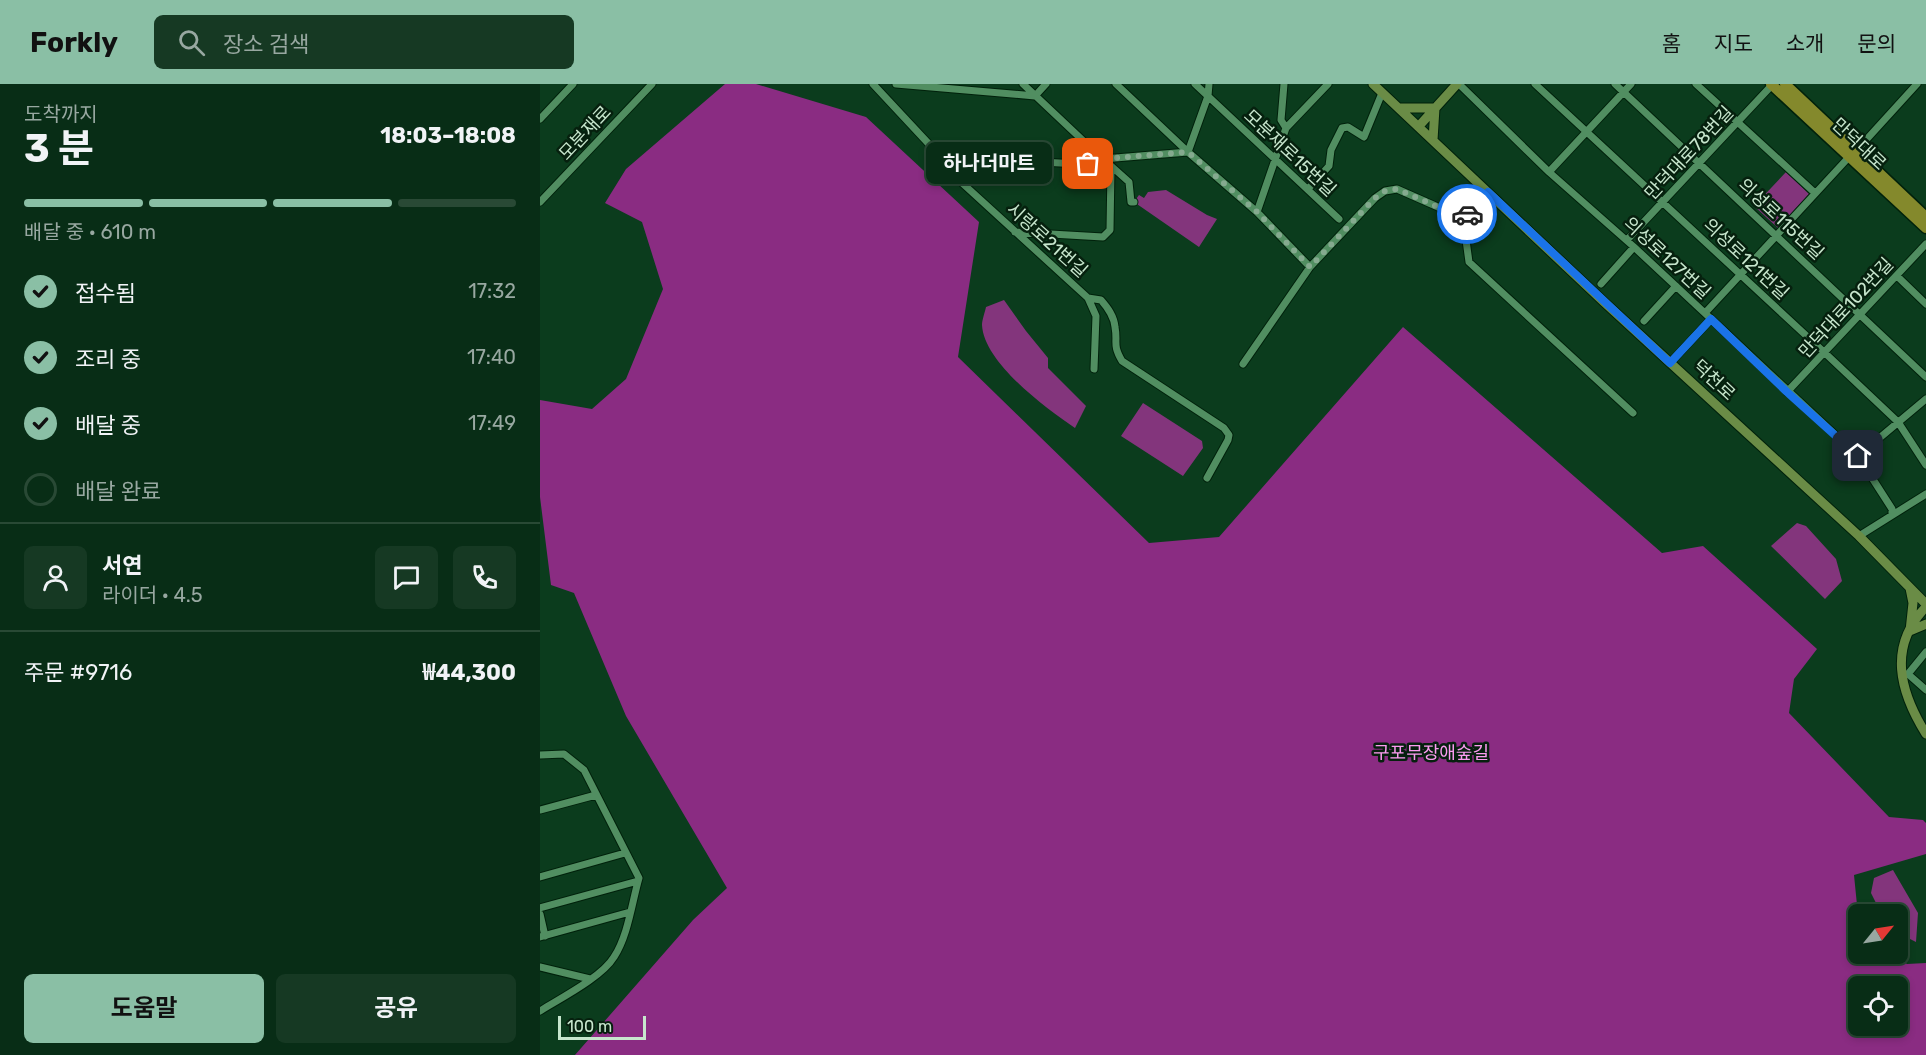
<!DOCTYPE html>
<html lang="ko">
<meta charset="utf-8">
<style>
body{margin:0;font-family:Rubik,"Noto Sans KR",sans-serif;background:#163923;color:#f1f3f6;height:100vh;display:flex;flex-direction:column;font-size:22px;white-space:nowrap}
*{box-sizing:border-box;margin:0}
p{font-size:20px;color:#98a8a1}
.icon{flex:none;width:33px;height:33px;fill:none;stroke:currentColor;stroke-width:2;stroke-linecap:round;stroke-linejoin:round}
.map{position:relative;flex:1;overflow:hidden}
.side{display:flex;flex-direction:column;background:#082d16;width:540px}
.side>*{flex:none}
.needle{width:39px;rotate:60deg}
.controls{position:absolute;left:1308px;top:820px;display:grid;gap:12px}
.controls a{display:grid;place-items:center;width:60px;height:60px;border-radius:9px;background:#082d16;box-shadow:0 3px 9px #0003,0 0 0 2px #294935;font-size:30px}
.scale{position:absolute;left:18px;bottom:15px;width:88px;box-sizing:border-box;padding-left:6px;border:3px solid #c7e6cd;border-top:0;font-size:16px;line-height:21px;white-space:nowrap;color:#c7e6cd;-webkit-text-stroke:4px #06200e;paint-order:stroke}
.pin{position:absolute;display:grid;place-items:center;width:51px;height:51px;color:#fff;margin:-26px;border-radius:12px;box-shadow:0 3px 9px #0006}
.courier{position:absolute;display:grid;place-items:center;width:60px;height:60px;margin:-30px;border:4px solid #1a73e8;border-radius:50%;background:#fff;color:#222;box-shadow:0 2px 8px #0007}
.bubble{position:absolute;height:42px;border-radius:9px;background:#082d16;box-shadow:0 3px 9px #0003,0 0 0 2px #294935;font-size:20px;font-weight:700;line-height:42px;text-align:center}
.overview em{font-style:normal;font-weight:700}
.overview div{display:flex;flex-direction:column-reverse}
.overview{display:flex;align-items:center;justify-content:space-between;height:102px;padding:0 24px}
h1{font-size:39px;font-weight:700;line-height:45px}
.bar{display:grid;grid-template-columns:repeat(4,1fr);gap:9px 6px;align-content:center;height:72px;padding:0 24px}
.bar i{height:8px;border-radius:4px;background:#294935}
.bar .current{background:#8abfa5}
.bar p{grid-column:span 4}
.line{display:flex;align-items:center;gap:15px;padding:0 24px;border-top:2px solid #294935}
.line div{flex:1}
.round{display:grid;place-items:center;flex:none;width:63px;height:63px;border-radius:9px;background:#163923}
ol{padding:0 24px;list-style:none}
li{display:flex;align-items:center;gap:18px;height:66px}
li p{margin-inline-start:auto}
li .icon{padding:6px;border-radius:50%;background:#8abfa5;color:#111;stroke-width:4}
li:last-child{color:#98a8a1}
li i{width:33px;height:33px;border:3px solid #294935;border-radius:50%}
.primary-button{display:flex;gap:12px;margin-top:auto;padding:12px 24px}
.primary-button a{flex:1;height:69px;border-radius:9px;background:#8abfa5;color:#111;font-size:24px;font-weight:700;line-height:69px;text-align:center}
.primary-button a+a{background:#163923;color:#f1f3f6}
header{display:flex;align-items:center;gap:36px;box-sizing:border-box;height:84px;padding:0 30px;background:#8abfa5;color:#111}
header strong{font-size:28px}
nav{display:flex;gap:33px;margin-inline-start:auto;font-size:21px}
.search{width:420px;height:54px;background:#163923;display:flex;align-items:center;gap:15px;box-sizing:border-box;padding:0 21px;border-radius:9px;color:#98a8a1;font-size:22px}
main{display:flex;flex:1;min-height:0}
.map>svg:first-child{display:block}
.green{fill:#83357c}
.forest{fill:#8a2c82;fill-rule:evenodd}
.lines{fill:none;stroke-linecap:round;stroke-linejoin:round}
.street-casing{stroke:#01210b;stroke-width:9}
.secondary-casing{stroke:#01210b;stroke-width:11}
.primary-casing{stroke:#01210b;stroke-width:13}
.street{stroke:#518e61;stroke-width:7}
.secondary{stroke:#6a8c46;stroke-width:9}
.primary{stroke:#84892c;stroke-width:10}
.done{stroke:#85aa8f;stroke-width:6;stroke-dasharray:0 10.8}
.route{stroke:#1a73e8;stroke-width:8}
.labels{text-anchor:middle;stroke-width:5;stroke-linejoin:round;paint-order:stroke}
.street-label{font-size:18px;fill:#c7e6cd;stroke:#06200e}
.park-label{font-size:18px;fill:#fb9cf0;stroke:#06200e}
</style>
<header>
<strong>Forkly</strong>
<div class="search"><svg class="icon" aria-label="search" viewBox="0 0 24 24"><circle cx="10" cy="10" r="6"/><path d="M15 15l6 6"/></svg>장소 검색</div>
<nav><a>홈</a><a>지도</a><a>소개</a><a>문의</a></nav>
</header>
<main>
<section class="side">
<div class="overview"><div><h1>3 분</h1><p>도착까지</p></div><em>18:03–18:08</em></div>
<div class="bar"><i class="current"></i><i class="current"></i><i class="current"></i><i></i><p>배달 중 · 610 m</p></div>
<ol>
<li><svg class="icon" aria-label="check" viewBox="0 0 24 24"><path d="M5 12l5 5 9-10"/></svg>접수됨<p>17:32</p></li>
<li><svg class="icon" aria-label="check" viewBox="0 0 24 24"><path d="M5 12l5 5 9-10"/></svg>조리 중<p>17:40</p></li>
<li><svg class="icon" aria-label="check" viewBox="0 0 24 24"><path d="M5 12l5 5 9-10"/></svg>배달 중<p>17:49</p></li>
<li><i></i>배달 완료</li>
</ol>
<div class="line" style="height:108px"><a class="round"><svg class="icon" aria-label="person" viewBox="0 0 24 24"><circle cx="12" cy="8" r="4"/><path d="M4 21q1-7 8-7t8 7"/></svg></a><div><b>서연</b><p>라이더 · 4.5</p></div><a class="round"><svg class="icon" aria-label="chat" viewBox="0 0 24 24"><path d="M4 5h16v11H9l-5 4z"/></svg></a><a class="round"><svg class="icon" aria-label="phone" viewBox="0 0 24 24"><path d="M5 4h4l2 5-3 2q2 4 5 5l2-3 5 2v4C11 20 4 13 5 4z"/></svg></a></div>
<div class="line" style="height:78px"><div>주문 #9716</div><b>₩44,300</b></div>
<div class="primary-button"><a>도움말</a><a>공유</a></div>
</section>
<div class="map">
<svg width="1386" height="971" viewBox="0 0 1386 971">
<rect width="100%" height="100%" fill="#0b3c1d"/>
<path class="green" d="M1246,88L1269,110L1238,144L1214,122Z
M626,106L667,131L677,135L659,163L594,118L599,111L604,114L608,108Z
M464,216L486,247L508,274V284L546,322L535,344C506,324 444,279 442,241C442,236 445,228 446,223Z
M603,319L662,357L663,364L643,392L581,352Z
M1257,439L1266,442L1296,475L1302,497L1285,515L1231,462Z
M1353,786L1378,829L1376,858L1358,849V831H1342L1331,809L1334,794Z"/>
<path class="forest" d="M185,0H216L326,33L439,138L418,273L609,459L679,453L863,243L1122,469L1163,462L1277,565L1254,595L1249,629L1349,733L1383,736L1386,739V770L1314,791L1317,821L1321,831H1318V870H1351L1367,880L1386,879V971H35L153,836L187,804L86,632L34,509L11,501L0,413V316L52,325L86,295L123,205L102,138L65,119L86,85ZM1318,903H1358V942H1318Z"/>
<g class="lines">
<g class="street-casing">
<path id="street" d="M333,0L401,73L409,87L548,214L561,216C568,224 574,232 575,243C578,259 572,260 582,277L684,344L689,351L688,356L667,394
M356,0L495,12L506,0
M576,0L648,68L717,128L770,183
M655,0L799,135
M744,0L741,36L746,44
M919,0L1009,88L1094,163L1318,372L1352,425V430
M995,0L1285,269L1358,338L1386,381
M1075,0L1386,293
M1156,0L1275,109
M0,35L33,0
M1316,67L1377,0
M401,73L559,81L563,75
M563,75L648,68L668,12L669,0
M570,81L589,98L591,118H594
M1009,88L1091,0
M768,105L789,82L791,66L802,44L808,43L824,53L842,9
M0,118L112,0
M717,128L746,44L788,0
M923,134L929,178L1093,329
M475,148L563,153L570,146L571,83L483,0
M1087,156L1232,1
M1357,192L1386,220
M1061,200L1094,163
M548,214L556,232L554,285
M1165,229L1309,73
M1104,237L1136,202
M1130,279L1171,235
M703,280L770,183L835,114L845,107L857,105L923,134L948,108
M1247,308L1386,160
M1318,372L1386,315
M1319,452L1386,410
M1368,590L1386,606
M1362,592L1368,590L1386,568
M0,671L24,670L44,686L99,794C92,818 88,852 74,873C62,893 21,914 0,927
M0,726L56,711
M0,793L85,769
M0,824L98,797
M0,830L5,852
M0,853L90,828
M0,883L50,895"/>
</g>
<g class="secondary-casing">
<path id="secondary" d="M833,0L1064,218L1319,452L1386,520
M859,24H895L893,56
M879,42L917,0
M1370,504L1373,519L1370,547L1386,540
M1386,523C1347,563 1360,608 1386,650"/>
</g>
<g class="primary-casing">
<path id="primary" d="M1231,0L1386,144
M1245,0L1386,133"/>
</g>
<use href="#street" class="street"/>
<use href="#secondary" class="secondary"/>
<use href="#primary" class="primary"/>
</g>
<g class="lines">
<path class="done" d="M548,80L559,81L563,75L648,68L717,128L770,183L835,114L845,107L857,105L923,134L927,130"/>
<path class="route" d="M927,130L948,108L1130,279L1171,235L1247,308L1318,372"/>
</g>
<g class="labels">
<g class="street-label">
<text transform="translate(45 49) rotate(-47)" y="6">모분재로</text>
<text transform="translate(1319 60) rotate(43)" y="6">만덕대로</text>
<text transform="translate(750 69) rotate(43)" y="6">모분재로15번길</text>
<text transform="translate(1149 69) rotate(-47)" y="6">만덕대로78번길</text>
<text transform="translate(1241 135) rotate(43)" y="6">의성로115번길</text>
<text transform="translate(507 156) rotate(42)" y="6">시랑로21번길</text>
<text transform="translate(1127 174) rotate(43)" y="6">의성로127번길</text>
<text transform="translate(1206 175) rotate(43)" y="6">의성로121번길</text>
<text transform="translate(1306 224) rotate(-47)" y="6">만덕대로102번길</text>
<text transform="translate(1174 296) rotate(43)" y="6">덕천로</text>
</g>
<g class="park-label">
<text x="891" y="675">구포무장애숲길</text>
</g>
</g>
</svg>
<div class="controls">
<a><svg class="needle" viewBox="-14 -14 28 28"><path d="M0-13l5 13h-10z" fill="#e53935"/><path d="M0 13l5-13h-10z" fill="#98a8a1"/></svg></a>
<a><svg class="icon" aria-label="locate" viewBox="0 0 24 24"><circle cx="12" cy="12" r="6"/><path d="M12 2v4M12 18v4M2 12h4M18 12h4"/></svg></a>
</div>
<div class="scale">100 m</div>
<div class="pin" style="left:548px;top:80px;background:#ea580c"><svg class="icon" aria-label="bag" viewBox="0 0 24 24"><path d="M5 8h14l-1 12H6zM9 8a3 3 0 0 1 6 0"/></svg></div>
<div class="pin" style="left:1318px;top:372px;background:#1f2937"><svg class="icon" aria-label="home" viewBox="0 0 24 24"><path d="M3 11l9-7 9 7M6 9v11h12V9"/></svg></div>
<div class="courier" style="left:927px;top:130px"><svg class="icon" aria-label="car" viewBox="0 0 24 24"><path d="M5 17H2v-5l4-1 3-4h7l3 4 3 1v5h-3M9 17h6M6 11h13"/><circle cx="7" cy="17" r="2"/><circle cx="17" cy="17" r="2"/></svg></div>
<div class="bubble" style="left:386px;top:58px;width:126px">하나더마트</div>
</div>
</main>
